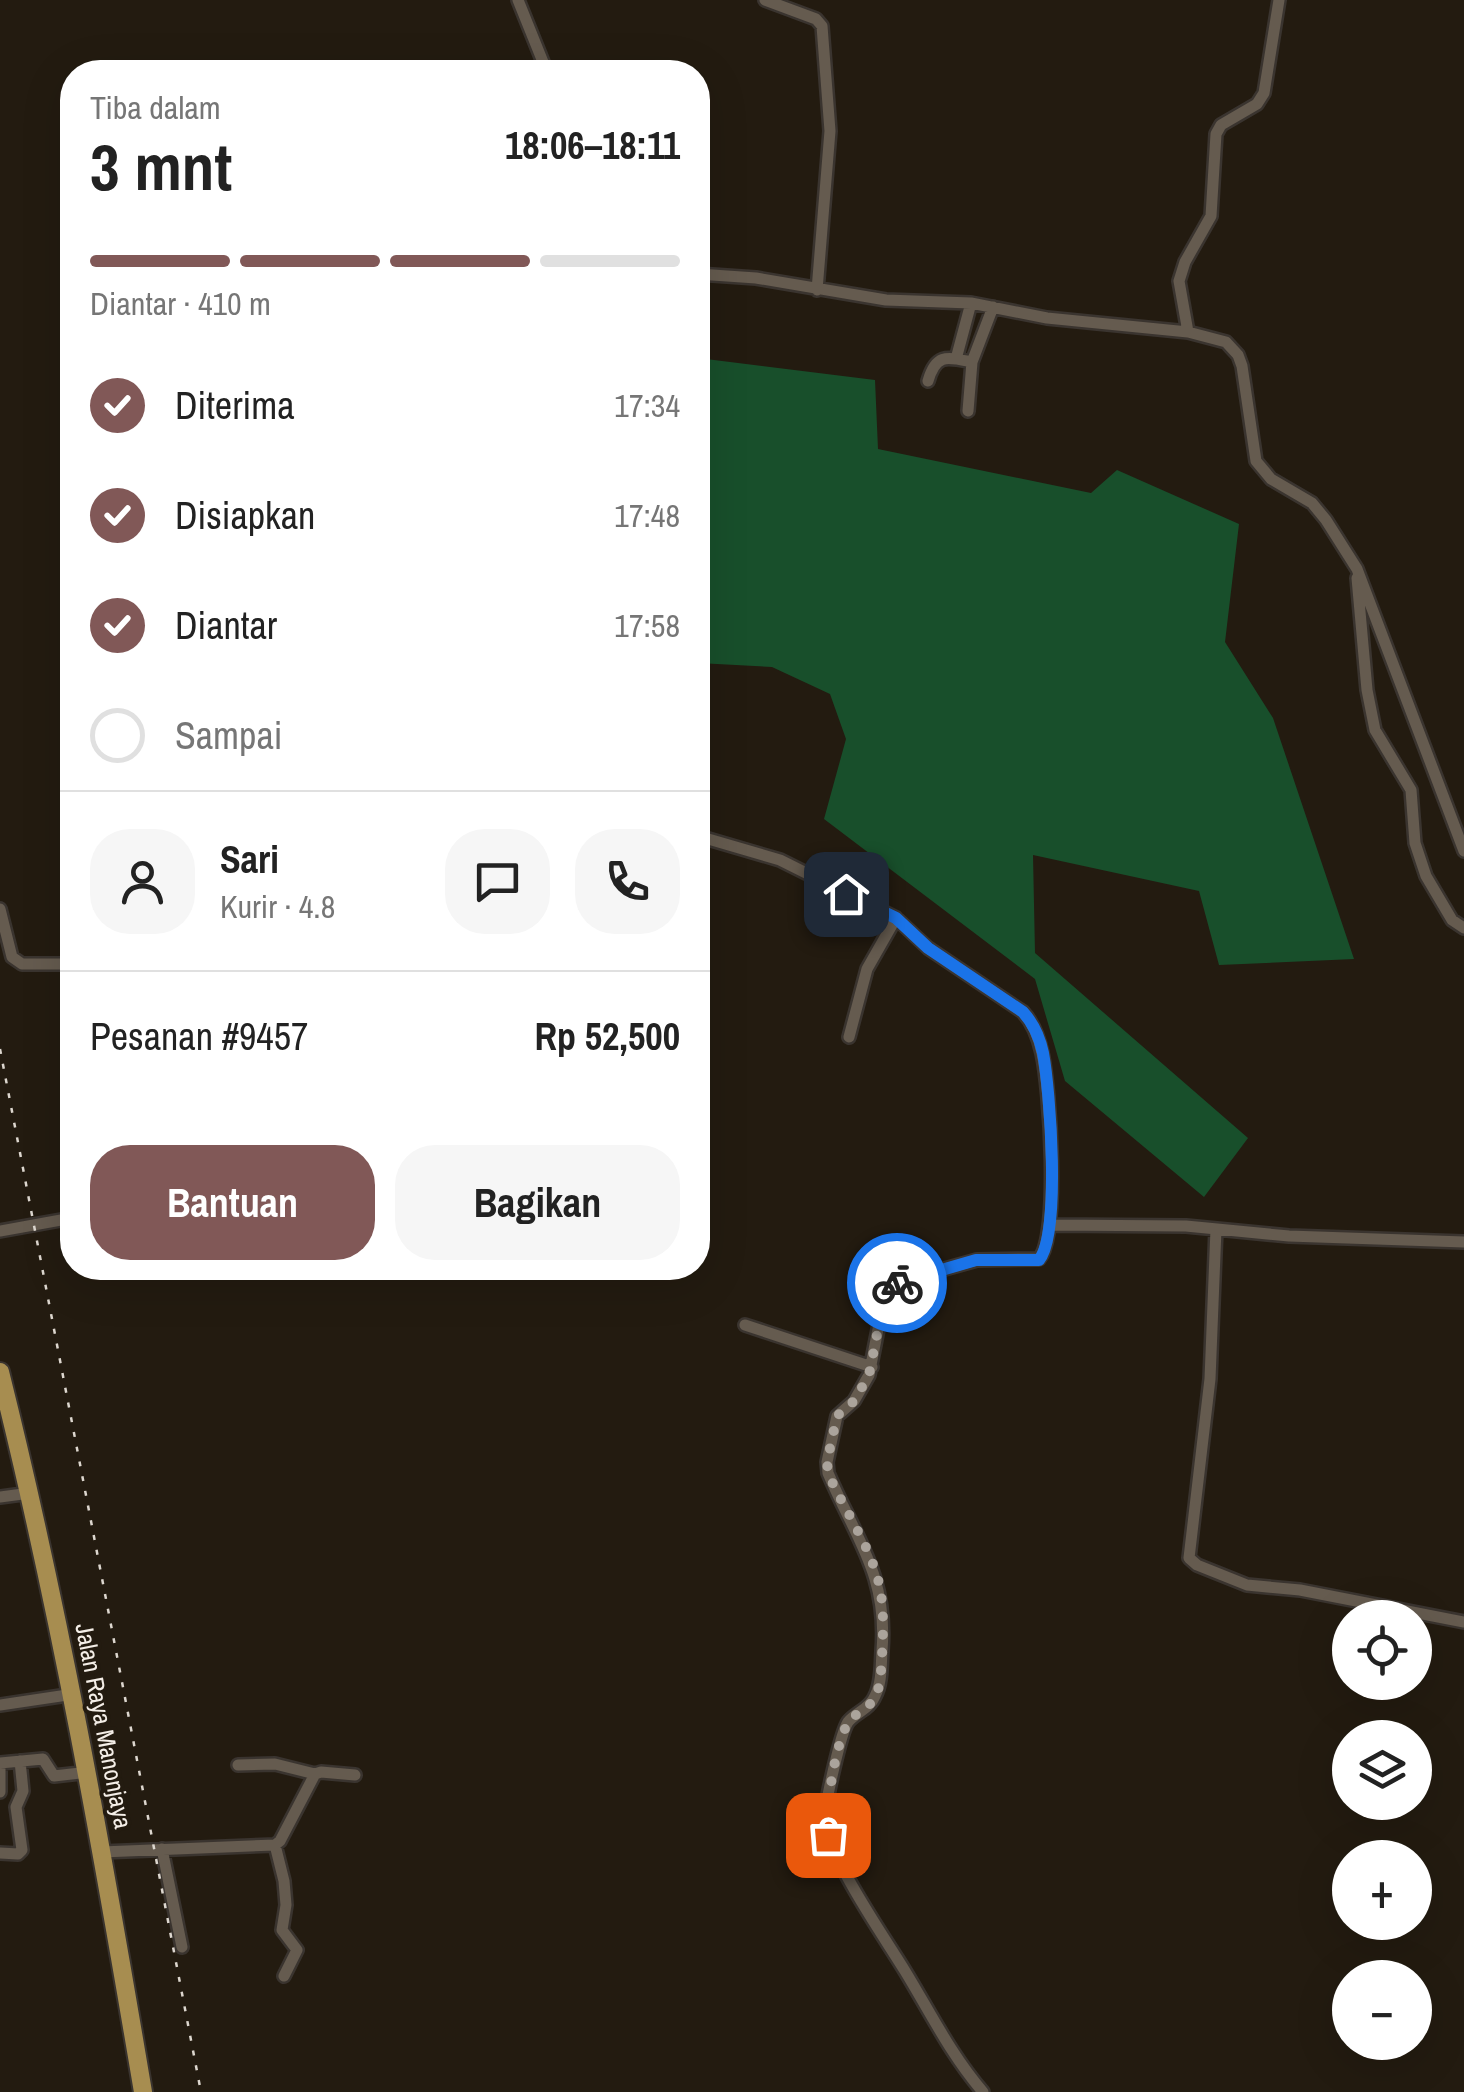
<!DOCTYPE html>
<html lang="id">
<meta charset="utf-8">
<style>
body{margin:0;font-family:"Archivo Narrow",sans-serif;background:#f6f6f6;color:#222;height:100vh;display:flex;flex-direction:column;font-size:38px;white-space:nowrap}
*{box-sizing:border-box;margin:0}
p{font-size:32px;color:#767676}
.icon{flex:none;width:55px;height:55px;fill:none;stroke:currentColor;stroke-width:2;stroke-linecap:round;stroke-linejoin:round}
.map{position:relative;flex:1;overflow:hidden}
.panel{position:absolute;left:60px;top:60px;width:650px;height:1220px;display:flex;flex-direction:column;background:#fff;border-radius:40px;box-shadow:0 10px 40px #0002}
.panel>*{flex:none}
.fabs{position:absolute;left:1332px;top:1600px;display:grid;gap:20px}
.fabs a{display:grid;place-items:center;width:100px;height:100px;border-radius:50%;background:#fff;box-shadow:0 10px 40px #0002;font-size:50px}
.pin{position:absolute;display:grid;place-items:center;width:85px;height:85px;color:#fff;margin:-42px;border-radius:20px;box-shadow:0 5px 15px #0006}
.courier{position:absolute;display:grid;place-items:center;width:100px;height:100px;margin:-50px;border:8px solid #1a73e8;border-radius:50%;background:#fff;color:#222;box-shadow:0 2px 12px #0007}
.headline em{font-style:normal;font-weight:800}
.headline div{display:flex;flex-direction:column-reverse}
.headline{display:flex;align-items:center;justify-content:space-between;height:170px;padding:0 30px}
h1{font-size:65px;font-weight:800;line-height:75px}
.bar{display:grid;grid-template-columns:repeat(4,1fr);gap:15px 10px;align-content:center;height:120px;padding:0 30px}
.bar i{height:12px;border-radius:8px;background:#e0e0e0}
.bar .active{background:#815857}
.bar p{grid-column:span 4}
.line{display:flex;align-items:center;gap:25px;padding:0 30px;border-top:2px solid #e0e0e0}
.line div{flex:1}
.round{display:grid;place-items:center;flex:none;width:105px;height:105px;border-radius:40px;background:#f6f6f6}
ol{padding:0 30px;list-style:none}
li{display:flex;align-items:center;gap:30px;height:110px}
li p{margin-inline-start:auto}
li .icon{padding:10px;border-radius:50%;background:#815857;color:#fff;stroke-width:4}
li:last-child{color:#767676}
li i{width:55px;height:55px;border:5px solid #e0e0e0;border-radius:50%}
.primary-button{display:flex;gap:20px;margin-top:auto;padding:20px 30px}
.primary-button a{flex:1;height:115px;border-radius:40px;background:#815857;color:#fff;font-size:40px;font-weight:800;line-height:115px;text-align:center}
.primary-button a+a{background:#f6f6f6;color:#222}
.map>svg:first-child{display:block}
.forest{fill:#184f2b}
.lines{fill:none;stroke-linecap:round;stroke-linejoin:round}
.minor-casing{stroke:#3a342f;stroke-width:16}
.primary-casing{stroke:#3a342f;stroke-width:22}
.minor{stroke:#655b4f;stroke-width:11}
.primary{stroke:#a78d50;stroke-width:18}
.rail{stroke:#ddd7cf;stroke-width:2.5;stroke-dasharray:5 10;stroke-linecap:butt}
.done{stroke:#aba49c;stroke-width:10;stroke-dasharray:0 18}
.route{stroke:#1a73e8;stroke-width:12}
.labels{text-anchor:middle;stroke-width:8;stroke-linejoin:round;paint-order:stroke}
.street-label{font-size:25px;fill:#f4eee7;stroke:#231b10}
</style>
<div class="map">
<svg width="1464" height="2092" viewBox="0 0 1464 2092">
<rect width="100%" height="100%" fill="#231b10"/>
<path class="forest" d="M698,358L875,380L878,449L1091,493L1117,470L1239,524L1225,642L1273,718L1354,959L1219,965L1199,891L1033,855L1035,953L1248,1138L1204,1197L1065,1081L1035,979L824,819L846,739L830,694L772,667L698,663Z"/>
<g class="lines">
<g class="minor-casing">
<path id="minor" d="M518,0L547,72
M765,0L816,19L822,26L830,131L817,290
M698,274L756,278L886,300L971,303L1047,318L1188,332L1226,342L1238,355L1242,366L1256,461L1271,479L1312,503L1326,520L1357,569L1464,851
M1188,332L1179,281L1185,262L1211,216L1216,134L1221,125L1257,104L1264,93L1279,0
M956,359L971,303
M928,381C936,353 947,357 972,362
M968,411L972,362L993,307
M1357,578L1367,690L1375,730L1411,790L1415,843L1426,876L1452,920L1464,928
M698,836L780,860L896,918L928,948L1023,1012C1033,1023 1039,1039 1042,1053C1050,1089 1060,1235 1039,1259L977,1260L898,1282L883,1304L869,1375L854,1401L837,1416L827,1462L828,1473C856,1539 888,1575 882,1651C881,1665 882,1683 875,1696C870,1709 856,1712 848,1722C841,1732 825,1803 825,1817C825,1853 885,1938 905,1971C930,2012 951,2055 983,2092
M0,909L12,957L22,964H72
M849,1037L867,969L896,918
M1051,1225L1186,1226L1289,1236L1464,1242
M1216,1229L1210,1379L1189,1558L1197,1565L1247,1585L1300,1590L1464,1622
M0,1231L72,1218
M745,1325L872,1367
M0,1497L30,1493
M0,1705L74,1694
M0,1763L43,1759L54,1776L89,1772
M238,1765L275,1764L315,1774
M0,1769V1792
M275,1845L284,1881L286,1905L282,1930L297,1950L284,1976
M162,1849L182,1947
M102,1852L275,1845L280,1841L315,1774L321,1772L355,1775
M0,1853L18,1854L22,1850L16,1807L23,1791L20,1761"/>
</g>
<g class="primary-casing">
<path id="primary" d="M0,1372C60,1612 102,1849 143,2092"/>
</g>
<use href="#minor" class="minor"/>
<use href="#primary" class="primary"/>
<path class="rail" d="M0,1049L201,2092"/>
</g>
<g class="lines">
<path class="done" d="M828,1835C824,1815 836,1738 849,1722C857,1711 871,1708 876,1695C881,1684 881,1669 882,1656C883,1636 884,1614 881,1594C875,1552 845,1512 828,1473L827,1462L837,1416L854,1401L869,1375L883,1304L897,1283"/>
<path class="route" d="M846,894L896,918L928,948L1023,1012C1033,1023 1040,1039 1043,1053C1050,1090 1061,1234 1039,1260H976L897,1283"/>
</g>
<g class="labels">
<g class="street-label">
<text transform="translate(104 1726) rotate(79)" y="9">Jalan Raya Manonjaya</text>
</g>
</g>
</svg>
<div class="fabs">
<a><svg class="icon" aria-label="locate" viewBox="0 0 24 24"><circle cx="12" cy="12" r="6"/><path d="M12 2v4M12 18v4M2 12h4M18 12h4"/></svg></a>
<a><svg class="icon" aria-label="layers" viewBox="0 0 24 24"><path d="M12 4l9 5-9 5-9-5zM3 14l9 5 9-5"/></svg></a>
<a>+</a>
<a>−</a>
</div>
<div class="pin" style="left:828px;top:1835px;background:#ea580c"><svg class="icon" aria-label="bag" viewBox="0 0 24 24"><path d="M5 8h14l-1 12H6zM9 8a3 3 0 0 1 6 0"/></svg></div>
<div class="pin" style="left:846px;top:894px;background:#1f2937"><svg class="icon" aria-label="home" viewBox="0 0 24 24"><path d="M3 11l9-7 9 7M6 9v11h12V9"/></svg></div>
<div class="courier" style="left:897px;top:1283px"><svg class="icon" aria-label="bike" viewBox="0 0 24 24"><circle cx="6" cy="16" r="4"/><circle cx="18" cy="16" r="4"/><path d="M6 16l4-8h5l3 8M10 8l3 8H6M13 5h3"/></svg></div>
<section class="panel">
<div class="headline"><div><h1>3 mnt</h1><p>Tiba dalam</p></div><em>18:06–18:11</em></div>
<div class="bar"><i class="active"></i><i class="active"></i><i class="active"></i><i></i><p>Diantar · 410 m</p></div>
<ol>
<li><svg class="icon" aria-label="check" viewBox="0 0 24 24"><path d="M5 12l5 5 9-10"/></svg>Diterima<p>17:34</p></li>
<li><svg class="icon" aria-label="check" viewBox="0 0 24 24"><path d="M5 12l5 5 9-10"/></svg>Disiapkan<p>17:48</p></li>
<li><svg class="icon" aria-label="check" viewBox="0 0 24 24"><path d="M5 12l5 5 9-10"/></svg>Diantar<p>17:58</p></li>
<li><i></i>Sampai</li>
</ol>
<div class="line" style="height:180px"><a class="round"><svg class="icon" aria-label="person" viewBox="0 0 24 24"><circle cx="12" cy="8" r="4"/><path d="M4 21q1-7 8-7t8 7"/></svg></a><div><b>Sari</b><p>Kurir · 4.8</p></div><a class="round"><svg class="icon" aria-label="chat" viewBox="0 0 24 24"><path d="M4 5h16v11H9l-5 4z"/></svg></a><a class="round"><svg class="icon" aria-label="phone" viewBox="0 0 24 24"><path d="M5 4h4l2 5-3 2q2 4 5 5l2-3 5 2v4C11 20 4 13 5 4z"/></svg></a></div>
<div class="line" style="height:130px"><div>Pesanan #9457</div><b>Rp 52,500</b></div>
<div class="primary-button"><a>Bantuan</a><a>Bagikan</a></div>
</section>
</div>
